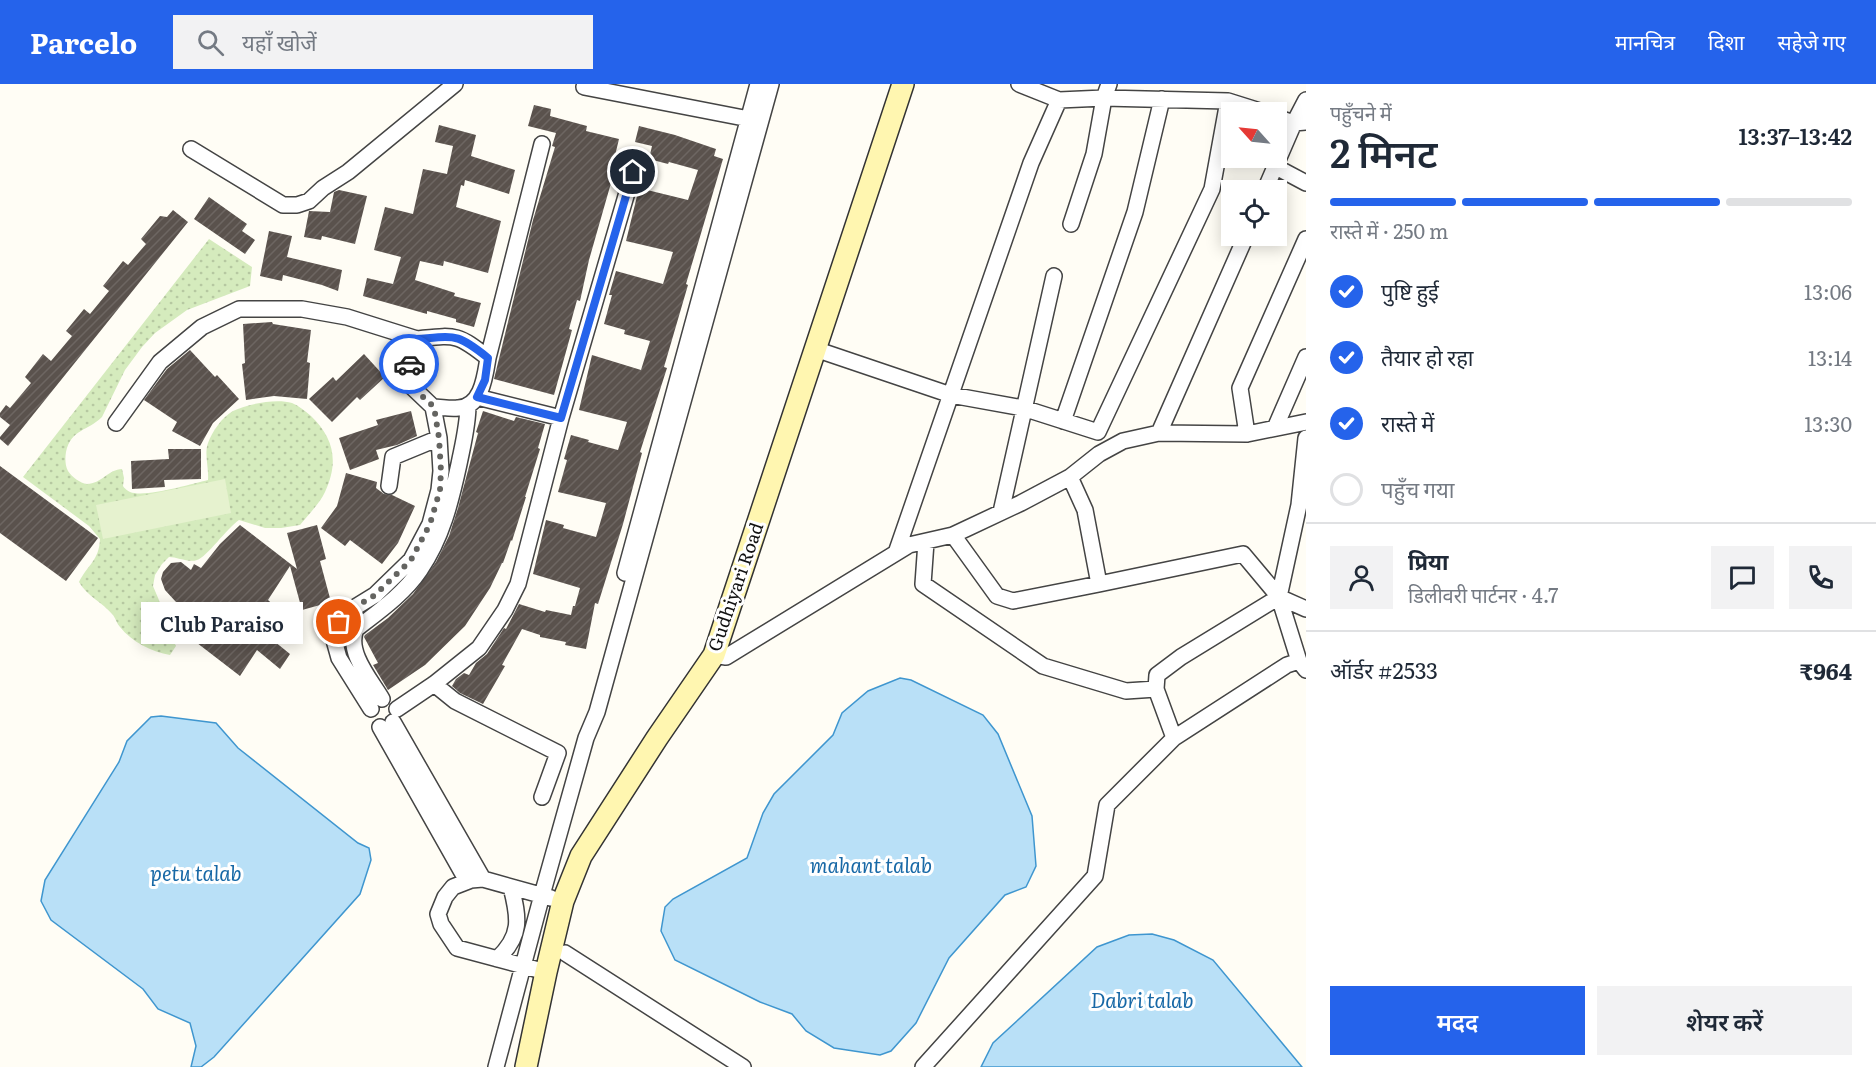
<!DOCTYPE html>
<html lang="hi">
<meta charset="utf-8">
<style>
body{margin:0;font-family:Literata,"Noto Sans Devanagari",serif;background:#f2f2f3;color:#1f2937;height:100vh;display:flex;flex-direction:column;font-size:22px;white-space:nowrap}
*{box-sizing:border-box;margin:0}
p{font-size:20px;color:#747a83}
.icon{flex:none;width:33px;height:33px;fill:none;stroke:currentColor;stroke-width:2;stroke-linecap:round;stroke-linejoin:round}
.map{position:relative;flex:1;overflow:hidden}
.panel{display:flex;flex-direction:column;background:#fff;width:570px}
.panel>*{flex:none}
.needle{width:39px;rotate:297deg}
.buttons{position:absolute;left:1221px;top:18px;display:grid;gap:12px}
.buttons a{display:grid;place-items:center;width:66px;height:66px;border-radius:0px;background:#fff;box-shadow:0 3px 15px #0003;font-size:30px}
.pin{position:absolute;display:grid;place-items:center;width:51px;height:51px;color:#fff;margin:-26px;border:3px solid #fff;border-radius:50%;box-shadow:0 2px 6px #0007}
.courier{position:absolute;display:grid;place-items:center;width:60px;height:60px;margin:-30px;border:4px solid #2563eb;border-radius:50%;background:#fff;color:#222;box-shadow:0 2px 8px #0007}
.bubble{position:absolute;height:42px;border-radius:0px;background:#fff;box-shadow:0 3px 15px #0003;font-size:20px;font-weight:600;line-height:42px;text-align:center}
.summary em{font-style:normal;font-weight:600}
.summary div{display:flex;flex-direction:column-reverse}
.summary{display:flex;align-items:center;justify-content:space-between;height:102px;padding:0 24px}
h1{font-size:39px;font-weight:600;line-height:45px}
.bar{display:grid;grid-template-columns:repeat(4,1fr);gap:9px 6px;align-content:center;height:72px;padding:0 24px}
.bar i{height:8px;border-radius:4px;background:#e0e1e3}
.bar .active{background:#2563eb}
.bar p{grid-column:span 4}
.line{display:flex;align-items:center;gap:15px;padding:0 24px;border-top:2px solid #e0e1e3}
.line div{flex:1}
.round{display:grid;place-items:center;flex:none;width:63px;height:63px;border-radius:0px;background:#f2f2f3}
ol{padding:0 24px;list-style:none}
li{display:flex;align-items:center;gap:18px;height:66px}
li p{margin-inline-start:auto}
li .icon{padding:6px;border-radius:50%;background:#2563eb;color:#fff;stroke-width:4}
li:last-child{color:#747a83}
li i{width:33px;height:33px;border:3px solid #e0e1e3;border-radius:50%}
.primary-button{display:flex;gap:12px;margin-top:auto;padding:12px 24px}
.primary-button a{flex:1;height:69px;border-radius:0px;background:#2563eb;color:#fff;font-size:24px;font-weight:600;line-height:69px;text-align:center}
.primary-button a+a{background:#f2f2f3;color:#1f2937}
header{display:flex;align-items:center;gap:36px;box-sizing:border-box;height:84px;padding:0 30px;background:#2563eb;color:#fff}
header strong{font-size:28px}
nav{display:flex;gap:33px;margin-inline-start:auto;font-size:21px}
.search{width:420px;height:54px;background:#f2f2f3;display:flex;align-items:center;gap:15px;box-sizing:border-box;padding:0 21px;border-radius:0px;color:#747a83;font-size:22px}
main{display:flex;flex:1;min-height:0}
.map>svg:first-child{display:block}
.park{fill:url(#park-dots)}
.pitch{fill:#e6f2cf}
.water{fill:#b9e0f7;stroke:#3f96cf;stroke-width:1.5}
.building{fill:url(#building-hatch)}
.lines{fill:none;stroke-linecap:round;stroke-linejoin:round}
.street-casing{stroke:#444;stroke-width:18}
.secondary-casing{stroke:#333;stroke-width:24}
.street{stroke:#fff;stroke-width:15}
.secondary{stroke:#fff6b0;stroke-width:21}
.done{stroke:#646461;stroke-width:6;stroke-dasharray:0 10.8}
.route{stroke:#2563eb;stroke-width:8}
.labels{text-anchor:middle;stroke-width:6;stroke-linejoin:round;paint-order:stroke}
.street-label{font-size:18px;fill:#111;stroke:#fff}
.water-label{font-size:20px;font-style:italic;fill:#1768a6;stroke:#fff}
</style>
<header>
<strong>Parcelo</strong>
<div class="search"><svg class="icon" aria-label="search" viewBox="0 0 24 24"><circle cx="10" cy="10" r="6"/><path d="M15 15l6 6"/></svg>यहाँ खोजें</div>
<nav><a>मानचित्र</a><a>दिशा</a><a>सहेजे गए</a></nav>
</header>
<main>
<div class="map">
<svg width="1306" height="983" viewBox="0 0 1306 983">
<defs>
<pattern id="park-dots" width="8" height="8" patternUnits="userSpaceOnUse" patternTransform="scale(1.5)"><rect width="8" height="8" fill="#d5ebbd"/><path d="M2 2h.1M6 6h.1" fill="none" stroke="#b6c8a1" stroke-width="1.8" stroke-linecap="round"/></pattern>
<pattern id="building-hatch" width="6" height="6" patternUnits="userSpaceOnUse" patternTransform="scale(1.5)"><rect width="6" height="6" fill="#5a524d"/><path d="M-1 1l2-2M0 6l6-6M5 7l2-2" fill="none" stroke="#6d6662"/></pattern>
</defs>
<rect width="100%" height="100%" fill="#fffdf5"/>
<path class="park" d="M209,155L252,183L250,202L187,226L155,249L142,263L125,286L102,333C88,347 71,345 66,368C65,374 65,381 68,387C72,393 80,399 87,400C101,400 109,385 122,385L124,394L123,402C124,404 128,407 130,408C145,414 191,400 208,396C209,384 204,370 208,359C212,348 222,333 233,327C248,320 276,314 292,319C299,322 305,327 311,332C334,354 339,378 325,408C320,419 308,431 300,441L281,444H265L239,436C227,444 207,473 197,476C189,479 177,473 169,473L162,480L155,491L153,502L161,521V541L170,550L176,562L170,571C152,568 132,558 120,543C117,540 116,535 113,531C102,518 87,512 79,498C88,480 99,477 100,455L89,442L23,393Z"/>
<path class="pitch" d="M225,395L231,429L103,455L96,421Z"/>
<path class="water" d="M900,594L911,596L983,631L998,650L1032,732L1036,782L1026,803L1005,811L949,874L916,939L891,967L880,971L834,964L806,947L792,930L760,918L675,876L661,847L665,823L673,815L747,774L763,729L774,710L833,651L842,629L868,607Z
M161,632L216,639L238,664L358,759L369,764L371,776L360,810L214,973L201,983H191L196,962L190,939L158,925L143,905L51,836L41,817L45,796L119,678L127,657L151,633Z
M1152,850L1174,856L1213,876L1302,983H981L993,959L1097,863L1129,851Z"/>
<path class="building" d="M534,21L551,25L550,32L587,42L586,47L619,55L612,84L615,85L589,176L580,217L577,216L569,245L572,246L554,311L494,295L533,136L555,63L552,62L556,49L528,42Z
M439,41L476,51L471,72L515,86L509,110L465,96L464,102L461,101L456,123L501,137L488,189L444,177L443,182L420,177L415,196L455,209L454,212L481,219L474,243L456,238V235L427,227V230L363,212L367,194L393,200L401,173L374,166L385,123L413,130L423,85L447,90L453,62L435,58Z
M639,42L675,51L716,65L714,72L723,75L686,200L688,201L664,283L667,284L640,368L642,369L623,440L598,520L595,519L586,565L565,561L566,558L540,553V551L522,545L502,581L505,582L483,620L460,609L452,602L456,595L464,589L469,591L476,579L487,570L504,544L506,545L519,520L545,528L546,526L571,531L573,522H575L580,504L533,490L546,436L564,441L563,444L596,453L606,419L558,408L567,376L564,375L571,351L589,356L588,358L618,366L627,338L579,326L592,271L641,286L650,257L624,250L625,246L604,240L612,211H609L616,187L663,200L673,168L626,157L639,104L688,116L698,86L669,78L668,80L649,75L652,62L635,58Z
M339,106L367,112L355,160L322,152L321,156L304,153L309,127L330,128L334,108Z
M209,113L247,140L242,147L255,156L245,170L194,135Z
M173,126L188,138L8,362L0,355V353L10,341L0,333V329L6,321L10,324L31,299L25,293L43,270L51,277L72,252L66,247L84,225L90,230L109,207L103,202L123,177L128,181L146,160L141,155L160,132L167,133Z
M269,147L292,152L287,173L342,186L338,207L322,201L283,191L282,197L260,192Z
M272,238L273,240L311,246L307,278L310,279L307,315L274,312L246,316L242,280L245,279L243,240Z
M190,266L215,293L217,291L239,315L213,339L200,362L172,347L177,338L144,316L167,285Z
M364,270L385,293L360,316L357,313L332,338L309,315L333,293L336,297Z
M411,327L417,352L397,361L376,366L379,375L350,386L339,354L378,341L376,336Z
M483,327L514,337L516,333L545,340L538,364L540,365L525,413H526L512,457L511,456L503,479H502L490,504L465,542L425,581L388,606L373,581L378,579L364,553L365,551L388,534L413,510L436,478L449,452L458,424L478,349L476,348Z
M168,365H201V395L164,396L165,403L132,405L131,377L169,375Z
M0,382L98,454L66,497L0,449Z
M346,389L377,398L376,404L384,410L392,411L415,422L398,459L382,480L350,456L345,462L321,444L337,422Z
M240,441L297,485L287,449L317,441L326,475L320,477L331,518L302,526L290,482L268,516L282,529L264,549L290,570L280,585L257,566L240,592L162,532L176,518L165,506L161,495L163,488L171,479L181,478L191,486L194,480L201,484L220,460Z"/>
<g class="lines">
<g class="street-casing">
<path id="street" d="M1019,0L1059,16L1104,14L1228,17L1263,28
M584,3L749,35
M1276,33L1294,39L1306,16
M191,65L283,121H297L309,117L323,104L348,88L455,0
M1276,83L1306,99
M1265,106L1294,39L1306,38
M1071,140L1094,70L1104,14L1109,0
M815,265L951,311L1023,324L1098,348L1212,105L1228,17
M477,313L561,334
M433,323C441,323 450,325 458,324C482,323 485,292 488,274L542,60
M1063,337L1135,128L1162,15
M116,339L160,278L202,243L239,225H302L347,233L417,255
M1275,344L1306,273
M1159,349L1246,152
M1247,350L1240,304L1306,155
M1070,393L1085,426L1099,500
M389,402L393,373L439,354
M1001,428L1054,192
M953,451L997,512L1013,517L1099,500L1243,470L1279,513L1299,577L1306,586
M926,458L923,500L1043,582L1126,607L1156,605
M896,469L1031,79L1059,16
M625,489L758,0
M1279,513L1306,525
M714,571L726,573L909,461L953,451L1021,419L1070,393L1099,370L1123,357L1159,349L1247,350L1306,338
M434,600L455,617L558,669L542,713
M382,615C371,596 346,568 356,545C378,528 404,510 420,486C442,454 451,417 459,380C463,360 468,341 468,321
M371,625L339,574L334,556L339,538L349,527L375,511L411,476L430,440L439,406L441,387L439,354L433,323L411,302L409,279L417,255C455,251 457,249 488,274
M397,625L434,600L479,564L505,526L518,500L561,334L633,88
M393,638L483,795
M380,643L467,797
M1174,654L1156,605L1157,591L1181,573L1279,513L1299,421L1306,354
M565,869L743,983
M497,875C522,852 519,834 511,803
M546,888L457,864L441,840L438,830L445,813L453,803L471,796L483,795L551,814
M496,983L542,811L586,654L597,628L771,0
M923,983L1095,792L1107,721L1174,654L1287,581L1299,577"/>
</g>
<g class="secondary-casing">
<path id="secondary" d="M526,983L546,888L563,817L581,772L657,654L714,571L903,0"/>
</g>
<use href="#street" class="street"/>
<use href="#secondary" class="secondary"/>
</g>
<g class="lines">
<path class="done" d="M339,538L349,527L375,511L411,476L430,440L440,406L441,387L439,354L434,323L411,302L409,280"/>
<path class="route" d="M409,280L417,255C456,252 457,249 488,274L485,296L477,313L561,334L633,88"/>
</g>
<g class="labels">
<g class="street-label">
<text transform="translate(736 503) rotate(-71)" y="6">Gudhiyari Road</text>
</g>
<g class="water-label">
<text x="871" y="789">mahant talab</text>
<text x="196" y="797">petu talab</text>
<text x="1142" y="924">Dabri talab</text>
</g>
</g>
</svg>
<div class="buttons">
<a><svg class="needle" viewBox="-14 -14 28 28"><path d="M0-13l5 13h-10z" fill="#e53935"/><path d="M0 13l5-13h-10z" fill="#747a83"/></svg></a>
<a><svg class="icon" aria-label="locate" viewBox="0 0 24 24"><circle cx="12" cy="12" r="6"/><path d="M12 2v4M12 18v4M2 12h4M18 12h4"/></svg></a>
</div>
<div class="pin" style="left:339px;top:538px;background:#ea580c"><svg class="icon" aria-label="bag" viewBox="0 0 24 24"><path d="M5 8h14l-1 12H6zM9 8a3 3 0 0 1 6 0"/></svg></div>
<div class="pin" style="left:633px;top:88px;background:#1f2937"><svg class="icon" aria-label="home" viewBox="0 0 24 24"><path d="M3 11l9-7 9 7M6 9v11h12V9"/></svg></div>
<div class="courier" style="left:409px;top:280px"><svg class="icon" aria-label="car" viewBox="0 0 24 24"><path d="M5 17H2v-5l4-1 3-4h7l3 4 3 1v5h-3M9 17h6M6 11h13"/><circle cx="7" cy="17" r="2"/><circle cx="17" cy="17" r="2"/></svg></div>
<div class="bubble" style="left:141px;top:518px;width:162px">Club Paraiso</div>
</div>
<section class="panel">
<div class="summary"><div><h1>2 मिनट</h1><p>पहुँचने में</p></div><em>13:37–13:42</em></div>
<div class="bar"><i class="active"></i><i class="active"></i><i class="active"></i><i></i><p>रास्ते में · 250 m</p></div>
<ol>
<li><svg class="icon" aria-label="check" viewBox="0 0 24 24"><path d="M5 12l5 5 9-10"/></svg>पुष्टि हुई<p>13:06</p></li>
<li><svg class="icon" aria-label="check" viewBox="0 0 24 24"><path d="M5 12l5 5 9-10"/></svg>तैयार हो रहा<p>13:14</p></li>
<li><svg class="icon" aria-label="check" viewBox="0 0 24 24"><path d="M5 12l5 5 9-10"/></svg>रास्ते में<p>13:30</p></li>
<li><i></i>पहुँच गया</li>
</ol>
<div class="line" style="height:108px"><a class="round"><svg class="icon" aria-label="person" viewBox="0 0 24 24"><circle cx="12" cy="8" r="4"/><path d="M4 21q1-7 8-7t8 7"/></svg></a><div><b>प्रिया</b><p>डिलीवरी पार्टनर · 4.7</p></div><a class="round"><svg class="icon" aria-label="chat" viewBox="0 0 24 24"><path d="M4 5h16v11H9l-5 4z"/></svg></a><a class="round"><svg class="icon" aria-label="phone" viewBox="0 0 24 24"><path d="M5 4h4l2 5-3 2q2 4 5 5l2-3 5 2v4C11 20 4 13 5 4z"/></svg></a></div>
<div class="line" style="height:78px"><div>ऑर्डर #2533</div><b>₹964</b></div>
<div class="primary-button"><a>मदद</a><a>शेयर करें</a></div>
</section>
</main>
